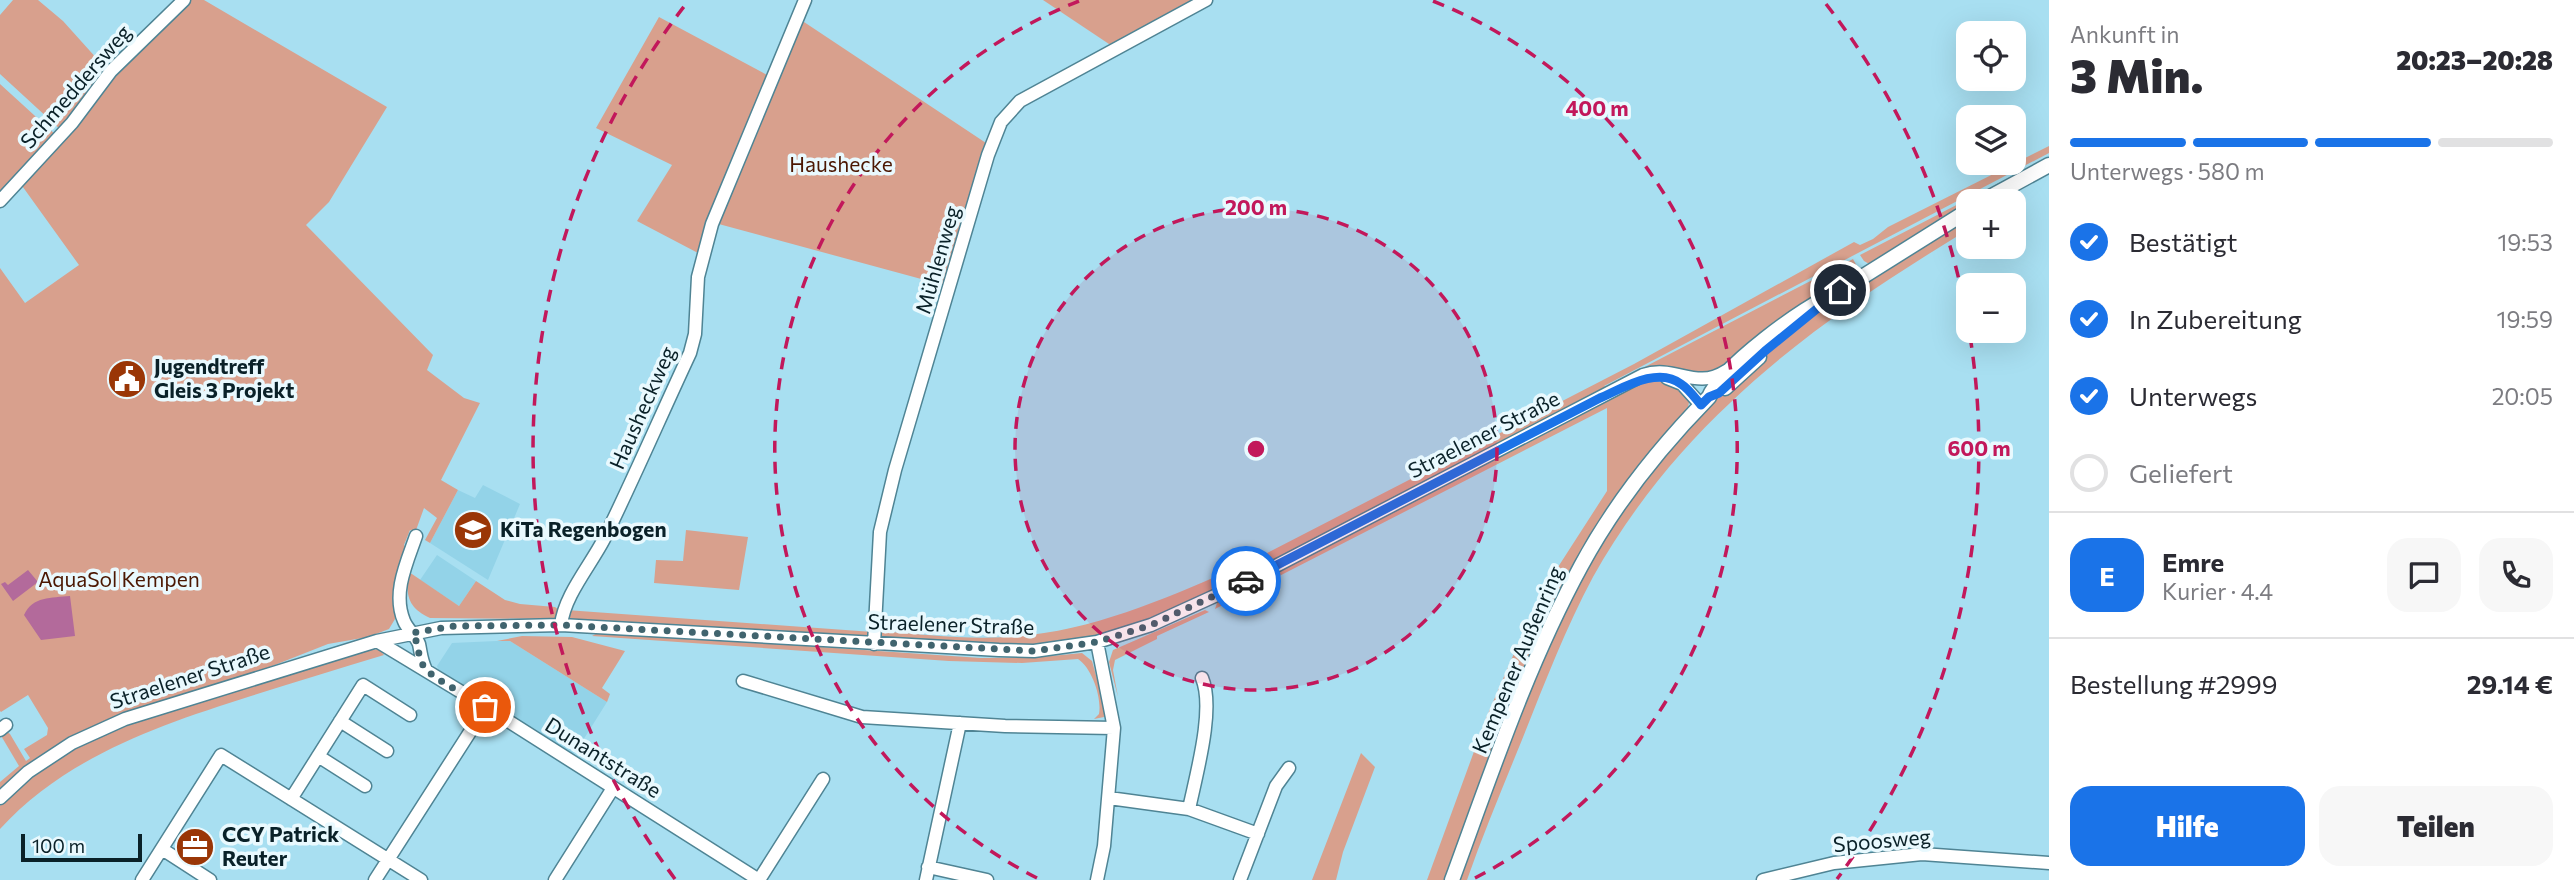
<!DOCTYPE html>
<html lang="de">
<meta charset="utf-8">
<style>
body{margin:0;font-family:Commissioner,sans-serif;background:#f7f7f7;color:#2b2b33;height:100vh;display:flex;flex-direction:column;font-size:26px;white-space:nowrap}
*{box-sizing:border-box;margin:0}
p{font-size:23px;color:#7c7c81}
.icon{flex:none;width:38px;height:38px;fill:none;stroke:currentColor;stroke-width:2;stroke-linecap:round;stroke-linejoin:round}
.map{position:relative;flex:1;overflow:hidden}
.side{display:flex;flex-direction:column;background:#fff;width:525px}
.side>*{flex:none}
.fabs{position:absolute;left:1956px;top:21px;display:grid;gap:14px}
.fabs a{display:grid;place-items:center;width:70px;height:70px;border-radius:14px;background:#fff;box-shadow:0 7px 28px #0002;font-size:35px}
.scale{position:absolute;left:21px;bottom:18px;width:121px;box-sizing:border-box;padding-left:7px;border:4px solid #0a2128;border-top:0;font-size:19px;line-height:24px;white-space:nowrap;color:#0a2128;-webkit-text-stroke:5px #e9f9fe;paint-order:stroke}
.pin{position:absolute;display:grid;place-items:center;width:60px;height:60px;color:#fff;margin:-30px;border:4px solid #fff;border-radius:50%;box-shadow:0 2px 7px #0007}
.courier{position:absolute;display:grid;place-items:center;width:70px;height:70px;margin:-35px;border:5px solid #1a73e8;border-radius:50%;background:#fff;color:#222;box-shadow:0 2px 9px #0007}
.headline em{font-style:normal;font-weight:800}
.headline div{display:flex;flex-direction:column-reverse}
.headline{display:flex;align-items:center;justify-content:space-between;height:119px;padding:0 21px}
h1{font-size:46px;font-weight:800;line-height:52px}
.bar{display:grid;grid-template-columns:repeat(4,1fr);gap:10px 7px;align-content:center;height:84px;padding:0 21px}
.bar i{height:9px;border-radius:5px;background:#e1e1e2}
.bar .on{background:#1a73e8}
.bar p{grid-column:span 4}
.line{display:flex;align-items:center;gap:18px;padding:0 21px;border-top:2px solid #e1e1e2}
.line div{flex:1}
.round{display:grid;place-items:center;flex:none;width:74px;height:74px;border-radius:21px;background:#f7f7f7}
ol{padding:0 21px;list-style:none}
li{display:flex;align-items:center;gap:21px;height:77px}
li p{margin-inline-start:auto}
li .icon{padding:7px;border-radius:50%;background:#1a73e8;color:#fff;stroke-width:4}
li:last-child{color:#7c7c81}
li i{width:38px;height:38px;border:4px solid #e1e1e2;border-radius:50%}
.button{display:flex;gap:14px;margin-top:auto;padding:14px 21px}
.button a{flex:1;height:80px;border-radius:21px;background:#1a73e8;color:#fff;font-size:28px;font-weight:800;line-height:80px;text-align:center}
.button a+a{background:#f7f7f7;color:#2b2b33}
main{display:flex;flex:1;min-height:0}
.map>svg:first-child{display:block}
.built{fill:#93d3e8}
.green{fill:#d8a08d}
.water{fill:#b36a9b}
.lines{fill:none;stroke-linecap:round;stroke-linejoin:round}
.minor-casing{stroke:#4f8494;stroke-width:15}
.major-casing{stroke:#4f8494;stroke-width:17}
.minor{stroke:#fff;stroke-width:12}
.major{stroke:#fff;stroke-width:14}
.done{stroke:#41646e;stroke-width:7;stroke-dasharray:0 12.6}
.route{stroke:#1a73e8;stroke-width:9}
.ring{fill:none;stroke:#c2185b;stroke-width:3.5;stroke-dasharray:12 9}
.labels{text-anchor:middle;stroke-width:7;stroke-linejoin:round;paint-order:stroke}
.street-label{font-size:21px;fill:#0a2128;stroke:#e9f9fe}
.park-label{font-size:21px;fill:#4b1702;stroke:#e9f9fe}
.poi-label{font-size:21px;font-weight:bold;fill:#0a2128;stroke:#e9f9fe;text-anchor:start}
.centre{fill:#c2185b;stroke:#e9f9fe;stroke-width:3.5}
.ring-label{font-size:21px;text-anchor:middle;font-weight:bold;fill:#c2185b;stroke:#e9f9fe;stroke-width:7;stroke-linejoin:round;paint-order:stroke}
</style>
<main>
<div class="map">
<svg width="2049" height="880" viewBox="0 0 2049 880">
<rect width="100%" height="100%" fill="#a8dff1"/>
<path class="built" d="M483,485L520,504L488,580L430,543L458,490L475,498Z
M437,555L476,581L459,606L420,580Z
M497,641H510L607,702L575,753L572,754L438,669L437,666L452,643Z"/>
<path class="green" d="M13,0H38L63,21L108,71L62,131L0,74V15Z
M188,0H204L387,107L329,202L306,225L433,355L427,370L464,398L480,403L441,480L458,490L430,543L425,540L437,518L424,508L415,533L410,530L404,545L406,548L397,587L395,619L389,629L368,637L328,644L262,670L150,705L0,790V782L19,766L0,734L5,730L10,734L26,761L30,758L24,749L47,735L48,728L28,695L1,712L0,711V268L25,303L79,265L20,183L111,76Z
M1043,0H1195L1112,46Z
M801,15L804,22L986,143L991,141L947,286L715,223Z
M659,17L769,76L698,253L637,221L672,165L596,128Z
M0,84L57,136L0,197Z
M2049,146V153L1604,386L1606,387L1853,259L1858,268V272L1802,308L1722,370L1706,376L1671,368L1248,574L1236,569L1634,364L1854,242L1860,245L1873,239L1888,227Z
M2049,157V160L1975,201H1969V205L1871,265L1864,261L1860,255Z
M1969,215V229C1884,281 1802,334 1730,403C1677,452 1628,514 1593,577C1563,633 1541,693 1517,752C1500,794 1482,837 1467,880H1457C1491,790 1522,696 1564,609C1613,506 1692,414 1779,342C1838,293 1905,256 1969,215Z
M1649,381L1672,382L1690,398L1688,407L1653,449L1597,528L1447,880H1427L1487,716L1521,637L1549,581L1607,491V408L1215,609L1217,603L1624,391Z
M686,530L748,537L739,590L654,583L656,560L683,561Z
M1231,570L1235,574L1233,581C1167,612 1098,644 1023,646C977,648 930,643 883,642L879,631C921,634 965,640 1007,637C1086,633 1160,601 1231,570Z
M409,572L459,606L476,581L505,600L520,604L555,607L559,610L555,619L430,618C408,608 405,595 409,572Z
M566,610L873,632L869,640L568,620Z
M1205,610L1209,612L1157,636V639L1115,660L1113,670L1118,697L1109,662L1113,650Z
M599,632L981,658L1041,657L1082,653L1092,661L1105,708L1104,717L1094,719L1099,714C1102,698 1092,668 1078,659L1022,663L949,661L592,636Z
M522,636L572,637L625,651L602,688L610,694L607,702L510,641H497Z
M379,649L384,655C340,668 296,682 251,696C160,725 67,756 0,829V806C69,728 195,700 292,673C320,666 350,652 379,649Z
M1361,753L1375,767L1343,852L1336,880H1312Z"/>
<path class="water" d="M28,570L38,582L13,601L1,584L5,582L8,585Z
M70,596L75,636L41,640L24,615C33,596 51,598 70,596Z"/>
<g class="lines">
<g class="minor-casing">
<path id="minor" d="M0,201L72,123L111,71L184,0
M1667,378L1682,384L1701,405
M416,536C407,562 392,593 404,621C407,629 416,636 419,644C421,653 421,660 426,670
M561,625C564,596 590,566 604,539C634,478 661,415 690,353L695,334L698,277L712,224L805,0
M377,641L486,707L759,880
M1097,642L1114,728L1104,846L1097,880
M874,644L880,532L895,470L988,155L1001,122L1020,101L1206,0
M743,681L862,717L1005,726L1114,728
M340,721L387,751
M0,730L6,725
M318,756L365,786
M0,798L28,772L72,743L125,719L377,641L441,628L561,625L999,650L1034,651L1097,642L1151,625L1241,584L1643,375C1675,364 1695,391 1726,371
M1109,798L1189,809L1258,834
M291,799L363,685L410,715
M1189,809C1196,775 1215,709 1202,678
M162,849L210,880
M928,867L987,880
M142,880L221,755L421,880
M375,880L486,707
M555,880L613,788
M759,880L823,779
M926,880L960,723
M1240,880L1276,786L1289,768
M1763,880L1834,863L1922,854L2049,863"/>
</g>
<g class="major-casing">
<path id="major" d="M1983,201L2049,165
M1725,388L1759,357
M1452,880C1491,774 1527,665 1581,566C1615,503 1659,448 1709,397C1721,368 1805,305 1835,294L1969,210"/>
</g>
<use href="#minor" class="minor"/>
<use href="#major" class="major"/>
</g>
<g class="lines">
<path class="done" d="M485,707C472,698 433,679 425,668C416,657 421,646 412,633L454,626L561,625L1034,651L1097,642L1151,625L1246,581"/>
<path class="route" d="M1246,581L1600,398C1623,388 1658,366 1681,384C1689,389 1695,398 1701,405L1709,397L1719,393L1765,351L1840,290"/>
</g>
<circle cx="1256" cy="449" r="241" fill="#c2185b" fill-opacity=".12"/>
<g class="ring">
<circle cx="1256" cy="449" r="241"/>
<path d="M1037 878A482 482 0 0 1 1079 1M1433 1A482 482 0 0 1 1475 878"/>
<path d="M675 879A723 723 0 0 1 686 4M1826 4A723 723 0 0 1 1968 323M1970 336A723 723 0 0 1 1837 879"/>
</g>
<defs>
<g id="civic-disc" transform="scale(2.0125)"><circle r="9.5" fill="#9a3606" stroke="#e9f9fe"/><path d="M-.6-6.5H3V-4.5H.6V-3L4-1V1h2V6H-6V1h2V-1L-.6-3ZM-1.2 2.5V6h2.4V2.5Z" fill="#fff"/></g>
<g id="school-disc" transform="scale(2.0125)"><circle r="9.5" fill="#9a3606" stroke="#e9f9fe"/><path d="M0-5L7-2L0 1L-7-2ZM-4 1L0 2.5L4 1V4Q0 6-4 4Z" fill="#fff"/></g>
<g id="office-disc" transform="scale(2.0125)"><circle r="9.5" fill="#9a3606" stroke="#e9f9fe"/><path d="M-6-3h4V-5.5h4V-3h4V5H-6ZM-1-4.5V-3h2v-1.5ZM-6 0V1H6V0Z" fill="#fff"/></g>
</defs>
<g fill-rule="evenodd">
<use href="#civic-disc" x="127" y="379"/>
<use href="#school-disc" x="473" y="530"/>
<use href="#office-disc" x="195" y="847"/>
</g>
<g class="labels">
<g class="street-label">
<text transform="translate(76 87) rotate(-49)" y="7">Schmeddersweg</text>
<text transform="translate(938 260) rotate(-74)" y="7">Mühlenweg</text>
<text transform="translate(643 408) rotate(-66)" y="7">Hausheckweg</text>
<text transform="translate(1484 435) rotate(-27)" y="7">Straelener Straße</text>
<text transform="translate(951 625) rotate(2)" y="7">Straelener Straße</text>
<text transform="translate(1518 660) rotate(-67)" y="7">Kempener Außenring</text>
<text transform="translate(190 677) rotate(-18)" y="7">Straelener Straße</text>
<text transform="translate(603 758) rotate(32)" y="7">Dunantstraße</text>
<text transform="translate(1882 841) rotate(-5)" y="7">Spoosweg</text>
</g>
<g class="park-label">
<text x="841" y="172">Haushecke</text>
<text x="119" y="587">AquaSol Kempen</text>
</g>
<g class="poi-label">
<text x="154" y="374">Jugendtreff<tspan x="154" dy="24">Gleis 3 Projekt</tspan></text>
<text x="500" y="537">KiTa Regenbogen</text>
<text x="222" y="842">CCY Patrick<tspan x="222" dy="24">Reuter</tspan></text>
</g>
</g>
<circle cx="1256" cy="449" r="10" class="centre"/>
<g class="ring-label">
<text x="1597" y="116">400 m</text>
<text x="1256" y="215">200 m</text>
<text x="1979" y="456">600 m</text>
</g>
</svg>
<div class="fabs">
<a><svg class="icon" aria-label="locate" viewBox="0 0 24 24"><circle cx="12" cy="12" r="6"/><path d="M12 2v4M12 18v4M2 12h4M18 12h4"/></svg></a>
<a><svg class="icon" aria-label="layers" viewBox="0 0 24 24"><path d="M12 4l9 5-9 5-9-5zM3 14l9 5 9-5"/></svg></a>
<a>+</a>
<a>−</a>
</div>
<div class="scale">100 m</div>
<div class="pin" style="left:485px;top:707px;background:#ea580c"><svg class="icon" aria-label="bag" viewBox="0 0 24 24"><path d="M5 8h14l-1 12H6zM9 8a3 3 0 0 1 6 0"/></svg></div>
<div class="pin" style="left:1840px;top:290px;background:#1f2937"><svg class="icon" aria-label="home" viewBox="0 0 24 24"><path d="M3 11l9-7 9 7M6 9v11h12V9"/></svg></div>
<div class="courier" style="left:1246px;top:581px"><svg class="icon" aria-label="car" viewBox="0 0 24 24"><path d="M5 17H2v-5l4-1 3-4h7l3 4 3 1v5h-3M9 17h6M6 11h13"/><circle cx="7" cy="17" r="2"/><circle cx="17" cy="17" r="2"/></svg></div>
</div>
<section class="side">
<div class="headline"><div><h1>3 Min.</h1><p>Ankunft in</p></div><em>20:23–20:28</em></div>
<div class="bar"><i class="on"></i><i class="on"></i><i class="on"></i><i></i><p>Unterwegs · 580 m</p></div>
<ol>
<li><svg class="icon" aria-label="check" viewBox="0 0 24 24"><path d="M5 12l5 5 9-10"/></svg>Bestätigt<p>19:53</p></li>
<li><svg class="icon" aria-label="check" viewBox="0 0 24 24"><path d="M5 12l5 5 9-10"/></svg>In Zubereitung<p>19:59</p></li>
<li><svg class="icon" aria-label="check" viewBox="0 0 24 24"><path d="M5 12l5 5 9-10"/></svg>Unterwegs<p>20:05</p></li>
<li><i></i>Geliefert</li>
</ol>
<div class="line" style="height:126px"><b class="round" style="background:#1a73e8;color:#fff">E</b><div><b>Emre</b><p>Kurier · 4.4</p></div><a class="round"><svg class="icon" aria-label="chat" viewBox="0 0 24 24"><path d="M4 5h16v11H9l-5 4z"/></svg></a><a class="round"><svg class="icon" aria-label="phone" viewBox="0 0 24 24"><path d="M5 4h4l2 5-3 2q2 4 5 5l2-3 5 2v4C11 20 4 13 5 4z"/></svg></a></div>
<div class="line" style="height:91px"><div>Bestellung #2999</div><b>29.14 €</b></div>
<div class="button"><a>Hilfe</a><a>Teilen</a></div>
</section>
</main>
